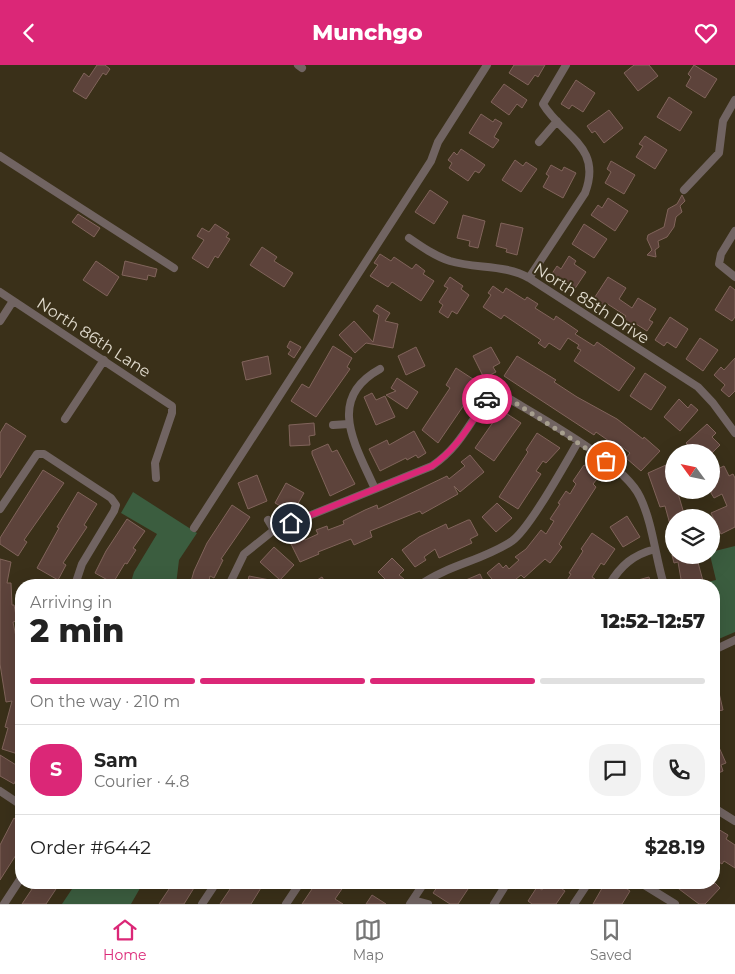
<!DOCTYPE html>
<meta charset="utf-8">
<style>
body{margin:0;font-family:Montserrat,sans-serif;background:#f2f2f2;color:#222;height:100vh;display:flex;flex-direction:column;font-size:19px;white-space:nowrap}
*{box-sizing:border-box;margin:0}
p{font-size:16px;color:#767676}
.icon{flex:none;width:28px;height:28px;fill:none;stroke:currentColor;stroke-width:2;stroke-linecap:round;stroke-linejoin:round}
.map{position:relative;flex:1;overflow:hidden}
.side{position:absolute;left:15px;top:514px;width:705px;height:310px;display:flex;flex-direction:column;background:#fff;border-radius:20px;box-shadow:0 5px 20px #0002}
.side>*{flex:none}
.needle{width:32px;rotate:303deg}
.fabs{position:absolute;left:665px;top:379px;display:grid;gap:10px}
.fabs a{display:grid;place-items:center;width:55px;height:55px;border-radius:50%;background:#fff;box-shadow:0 5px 20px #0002;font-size:25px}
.pin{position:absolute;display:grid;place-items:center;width:42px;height:42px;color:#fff;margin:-21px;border:2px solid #fff;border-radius:50%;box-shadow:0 1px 5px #0007}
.courier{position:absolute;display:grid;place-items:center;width:50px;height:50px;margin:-25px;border:4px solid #db2777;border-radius:50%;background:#fff;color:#222;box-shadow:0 1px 6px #0007}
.headline em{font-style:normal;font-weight:800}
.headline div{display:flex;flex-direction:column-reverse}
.headline{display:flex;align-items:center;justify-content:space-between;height:85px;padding:0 15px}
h1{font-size:32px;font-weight:800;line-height:38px}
.bar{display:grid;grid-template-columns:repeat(4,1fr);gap:8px 5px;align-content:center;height:60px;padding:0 15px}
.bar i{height:6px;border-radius:4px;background:#e0e0e0}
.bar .on{background:#db2777}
.bar p{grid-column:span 4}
.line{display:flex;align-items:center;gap:12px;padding:0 15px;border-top:1px solid #e0e0e0}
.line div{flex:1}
.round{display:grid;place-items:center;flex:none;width:52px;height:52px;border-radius:20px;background:#f2f2f2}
header{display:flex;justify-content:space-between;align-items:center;height:65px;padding:0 15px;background:#db2777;color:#fff;font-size:22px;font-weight:800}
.dock{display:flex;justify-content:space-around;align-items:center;height:70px;border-top:1px solid #e0e0e0;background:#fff;font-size:14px;color:#767676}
.dock a{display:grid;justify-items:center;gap:2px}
.dock .on{color:#db2777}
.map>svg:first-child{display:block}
.green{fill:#3b5d3f}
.building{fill:#5d433b;stroke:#81645b}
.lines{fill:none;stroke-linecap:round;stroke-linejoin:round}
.minor{stroke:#716462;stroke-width:8}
.done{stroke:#a69e8d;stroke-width:5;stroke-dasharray:0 9}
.route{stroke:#db2777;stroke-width:6}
.labels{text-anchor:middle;stroke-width:4;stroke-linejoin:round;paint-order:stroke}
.street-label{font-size:16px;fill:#e0dacc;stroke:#3a3019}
</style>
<header><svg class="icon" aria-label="back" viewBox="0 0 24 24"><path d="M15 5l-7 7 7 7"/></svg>Munchgo<svg class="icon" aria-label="heart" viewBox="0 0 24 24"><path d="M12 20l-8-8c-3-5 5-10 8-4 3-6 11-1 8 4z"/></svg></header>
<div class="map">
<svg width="735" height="839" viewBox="0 0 735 839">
<rect width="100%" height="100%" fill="#3a3019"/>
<path class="green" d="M133,427L197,468L179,495L176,520H130L134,507L157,469L121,448Z
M735,481V567L714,576V520H694L716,515L710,490L711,487Z
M76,818H143L131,839H62Z"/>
<path class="building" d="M97,0H105L110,4L106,10L103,8L86,34L73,26L84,8L89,12Z
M514,0H545L538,12L535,10L528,20L509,8Z
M634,0H649L658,11L638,26L624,8Z
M694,0L717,14L705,33L686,21L691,12L688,9Z
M576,15L595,28L583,47L572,40L569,44L561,39Z
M504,19L527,35L522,43L517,39L509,50L491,37Z
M669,32L692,47L680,66L657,52Z
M609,45L623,63L604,78L595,66L592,68L587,61Z
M481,49L493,57L495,54L502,58L494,72L499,75L493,83L469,68Z
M645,71L667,85L655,104L636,92L643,81L639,79Z
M461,84L485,100L479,108L475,106L468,116L449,103L452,98L448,95L454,87L457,90Z
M515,95L523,101L526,97L537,104L521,127L502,115Z
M611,96L635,110L624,129L605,118L611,107L607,104Z
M551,100L562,106L564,102L576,108L563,133L543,122L549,111L546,109Z
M430,125L448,137L434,159L415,147Z
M682,130L685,136L680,141L682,147L676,152L674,162L667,172L658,176L659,182L655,185L656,192L647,190L652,185L647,174L648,170L664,162L668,144L677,139Z
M608,133L628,146L615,166L591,150L598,140L602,143Z
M78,149L100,163L94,172L72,157Z
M463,150L485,156L478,183L469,181L470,176L457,173Z
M501,158L523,163L517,190L506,187L507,184L496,181Z
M215,159L229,168L226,172L230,174L218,193L215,191L208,203L192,193L204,175L197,171L202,163L209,167Z
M584,159L607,174L594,193L572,179Z
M262,182L277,192L274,196L293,208L284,222L250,200Z
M380,189L391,196L394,192L412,204L416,199L425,206L423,209L434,216L421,236L392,217L388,222L370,211L378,200L374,198Z
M569,191L576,196L574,199L586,207L574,225L551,210L557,201L561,204Z
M96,196L119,212L107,231L83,215Z
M125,196L157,204L155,212L148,210L147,215L122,210Z
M450,212L463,221L461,224L469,230L457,249L452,246L448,253L439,247L443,240L439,237L448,223L444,221Z
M608,212L626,223L619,234L632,243L638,233L656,244L649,255L653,257L647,266L636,259L633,263L623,256L626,251L606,238L603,242L593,235Z
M493,221L503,228L506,223L525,235L527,232L538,239L535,243L554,255L556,251L578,266L575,269L594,281L597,277L635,303L619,326L574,296L581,285L577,283L579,280L568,273L560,285L549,278L545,283L538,278L541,275L504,250L501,254L483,242L491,230L488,228Z
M730,221L735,225V252L732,256L715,245Z
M377,240L390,248L385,256L398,259L393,283L366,278L355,288L339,270L354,256L373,277L379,250L373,246Z
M670,252L688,264L676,283L667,277L664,281L655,275Z
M700,273L718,285L703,306L686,294Z
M290,276L301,282L294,293L288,289L291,285L287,282Z
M333,281L352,293L347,302L350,304L316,352L291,336L302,319L309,323Z
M416,282L425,301L406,310L398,291Z
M491,282L500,298L493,302L496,307L484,313L473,291Z
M268,291L271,309L246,315L242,297Z
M517,291L556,315L554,317L577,332L617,354L643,374L644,372L660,386L641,406L626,393L630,388L621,381L617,386L607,378L609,376L596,367L594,370L504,311Z
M735,293V326L729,332L721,325L725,320L714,310L721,302L724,305Z
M456,303L479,318L438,378L422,365L450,323L446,320Z
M645,308L666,322L651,345L630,331Z
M397,313L418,327L407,344L386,330L396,326L391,323Z
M372,328L376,335L385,331L395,352L376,360L364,332Z
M679,334L688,343L691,339L698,345L680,366L664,352Z
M498,343L521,358L494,396L475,383L496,353L493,351Z
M6,358L26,371L0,413V368Z
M314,358L315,370L309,371L310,380L290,381L289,360Z
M707,359L716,368L712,372L720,380L712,388H695L686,378Z
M414,366L426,388L418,393L416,390L407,395L406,393L380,406L369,384L387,375L389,380Z
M537,368L560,383L546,398L543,396L536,406L541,409L518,444L499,432L528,387L526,385Z
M328,379L332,387L337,385L355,419L330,431L312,389V386Z
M470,390L484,407L460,427L454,421L458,429L422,449L420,446L370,466L372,472L354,480L351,474L318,487L319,489L300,497L290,477L303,471L305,475L318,469L316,465L327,461L328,465L344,459L343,456L365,445L377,440L378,444L447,411L449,414L465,401L461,397Z
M584,400L600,410L593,419L596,422L559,479L562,482L550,498L545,494L524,513L521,510L509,520H497L487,508L499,498L503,503L506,500L509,504L519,495L515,492L526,484L541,465L546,469L554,456L550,454L560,439L558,438L566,426L570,429L576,419L573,416Z
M666,400L674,416V425H677L685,452H674V486H672L666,465L671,463L665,441L660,442L648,408Z
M724,401L729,411L733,409L735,413V462L721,469L711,448L727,441L722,429L714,433L711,428V407Z
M43,405L64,418L24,475L27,477L18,491L0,479V473Z
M257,410L267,436L248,444L238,418Z
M286,418L304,428L296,442L288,438L286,444L275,438Z
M78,427L97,439L84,460L87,462L63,498L66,500L58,515L37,503L59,463L57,462Z
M497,438L512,453L496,467L482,452Z
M232,440L250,452L221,494L223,495L214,513L210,511L208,520H190L194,506L207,478Z
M627,451L640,472L623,482L610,462Z
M127,454L145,466L133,483L136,485L127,499L125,498L113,518L95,508L106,486Z
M468,455H470L478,470L470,474L472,478L439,493L435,484L424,492L426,495L415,502L402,485L419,472L446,459L448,464Z
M592,468L615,484L604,500L601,498L592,512L595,514L591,520H564L571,509L569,508L583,486L581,484Z
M274,482L294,500L280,515L260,497Z
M672,490H696L703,516L682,520L678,497L674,498Z
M392,493L404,505L399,510L404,514L398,520H391L378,507Z
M0,494L11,497L7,518H11L12,540H14L17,556L13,557L18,582H21V690L2,684L8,663L5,662L12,636L6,637L0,599Z
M480,509L485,520H454Z
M249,511L280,517L279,520H247Z
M322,512L327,520H309Z
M649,512L651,520H628L627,518Z
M714,615H716L723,645L714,647Z
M714,671L726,698L721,700L723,706L714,710Z
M0,690L21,703L14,719L0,711Z
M14,753L21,758V782L0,815V780Z
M718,764L728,770L726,774L735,780V803L724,796L722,799L714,794V771Z
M36,818H60L46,839H22Z
M173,818H197L184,839H159Z
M234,818H264L251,839H220Z
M319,818H346L335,834L343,839H302L314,821L316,822Z
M440,818H472L458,839H450L433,828Z
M546,818H566L562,824L565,826L556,839H532L528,836L537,822L542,825Z
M605,818H618L630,826L622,839H593Z
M671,818H715L720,823L705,839H699Z
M372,830L386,839H366Z"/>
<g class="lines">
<path class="minor" d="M298,0L302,3
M539,77L557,56
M0,91L174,203
M684,125L719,88L723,56L735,35
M735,166L721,189L719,199L735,212
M409,173C422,182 435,191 450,196C476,204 505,199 529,213L698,322L713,338L735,368
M529,213L585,128C603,81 562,71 543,39L566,0
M0,227L172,341V348L155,398L156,413
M0,256L13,236
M65,354L104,295
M333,360L349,359
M375,424C356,381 325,334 380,304
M0,444L37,389H44L111,433L116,440L114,446L82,499L75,520
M268,455L274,465
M194,463L431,96L438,77L487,0
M229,520L244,489L274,465L432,401C464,379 470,353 494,327L503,330C537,351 624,397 640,432C653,459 655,491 664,520
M420,520C448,500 484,495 512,476C530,463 565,399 578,377
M609,520C621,500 633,490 655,484
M714,585L735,575
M0,726L21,740
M714,743L735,756
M641,818L675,839
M413,835L428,839
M4,839L21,813
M202,839L216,818
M286,839L300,818
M410,839L424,818
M494,839L507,818
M574,839L588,818"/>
</g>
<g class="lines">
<path class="done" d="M487,334L494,327L503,330L606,396"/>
<path class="route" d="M291,458L432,401C458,383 470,359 487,334"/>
</g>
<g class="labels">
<g class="street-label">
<text transform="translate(592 238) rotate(33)" y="6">North 85th Drive</text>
<text transform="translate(94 272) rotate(33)" y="6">North 86th Lane</text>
</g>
</g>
</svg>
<div class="fabs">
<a><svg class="needle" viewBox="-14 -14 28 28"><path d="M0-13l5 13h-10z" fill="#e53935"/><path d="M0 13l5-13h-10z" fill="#767676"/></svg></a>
<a><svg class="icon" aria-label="layers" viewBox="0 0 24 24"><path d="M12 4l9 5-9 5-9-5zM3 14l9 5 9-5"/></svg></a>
</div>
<div class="pin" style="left:606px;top:396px;background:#ea580c"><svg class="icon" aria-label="bag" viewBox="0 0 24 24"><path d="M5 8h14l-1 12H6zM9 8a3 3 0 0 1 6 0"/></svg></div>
<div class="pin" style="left:291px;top:458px;background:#1f2937"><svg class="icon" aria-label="home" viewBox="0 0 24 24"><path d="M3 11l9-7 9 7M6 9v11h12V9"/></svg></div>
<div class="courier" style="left:487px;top:334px"><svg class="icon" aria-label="car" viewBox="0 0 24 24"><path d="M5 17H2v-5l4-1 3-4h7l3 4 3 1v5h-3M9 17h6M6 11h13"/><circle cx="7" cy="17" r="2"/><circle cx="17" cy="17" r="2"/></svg></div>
<section class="side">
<div class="headline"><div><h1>2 min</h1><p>Arriving in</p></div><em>12:52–12:57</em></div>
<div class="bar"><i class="on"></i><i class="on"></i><i class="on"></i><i></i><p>On the way · 210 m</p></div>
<div class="line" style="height:90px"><b class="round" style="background:#db2777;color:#fff">S</b><div><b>Sam</b><p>Courier · 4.8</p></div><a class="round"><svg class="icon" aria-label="chat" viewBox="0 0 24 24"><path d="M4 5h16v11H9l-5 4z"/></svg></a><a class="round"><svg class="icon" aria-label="phone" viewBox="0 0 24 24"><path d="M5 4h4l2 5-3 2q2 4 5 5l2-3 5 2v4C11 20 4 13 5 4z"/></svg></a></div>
<div class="line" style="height:65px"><div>Order #6442</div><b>$28.19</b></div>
</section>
</div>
<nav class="dock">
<a class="on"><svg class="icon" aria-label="home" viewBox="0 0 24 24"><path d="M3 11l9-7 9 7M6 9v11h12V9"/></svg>Home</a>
<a><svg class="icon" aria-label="map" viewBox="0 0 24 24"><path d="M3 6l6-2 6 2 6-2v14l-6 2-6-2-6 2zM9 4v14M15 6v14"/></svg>Map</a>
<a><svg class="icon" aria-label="saved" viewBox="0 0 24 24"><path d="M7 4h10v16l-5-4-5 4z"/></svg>Saved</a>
</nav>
